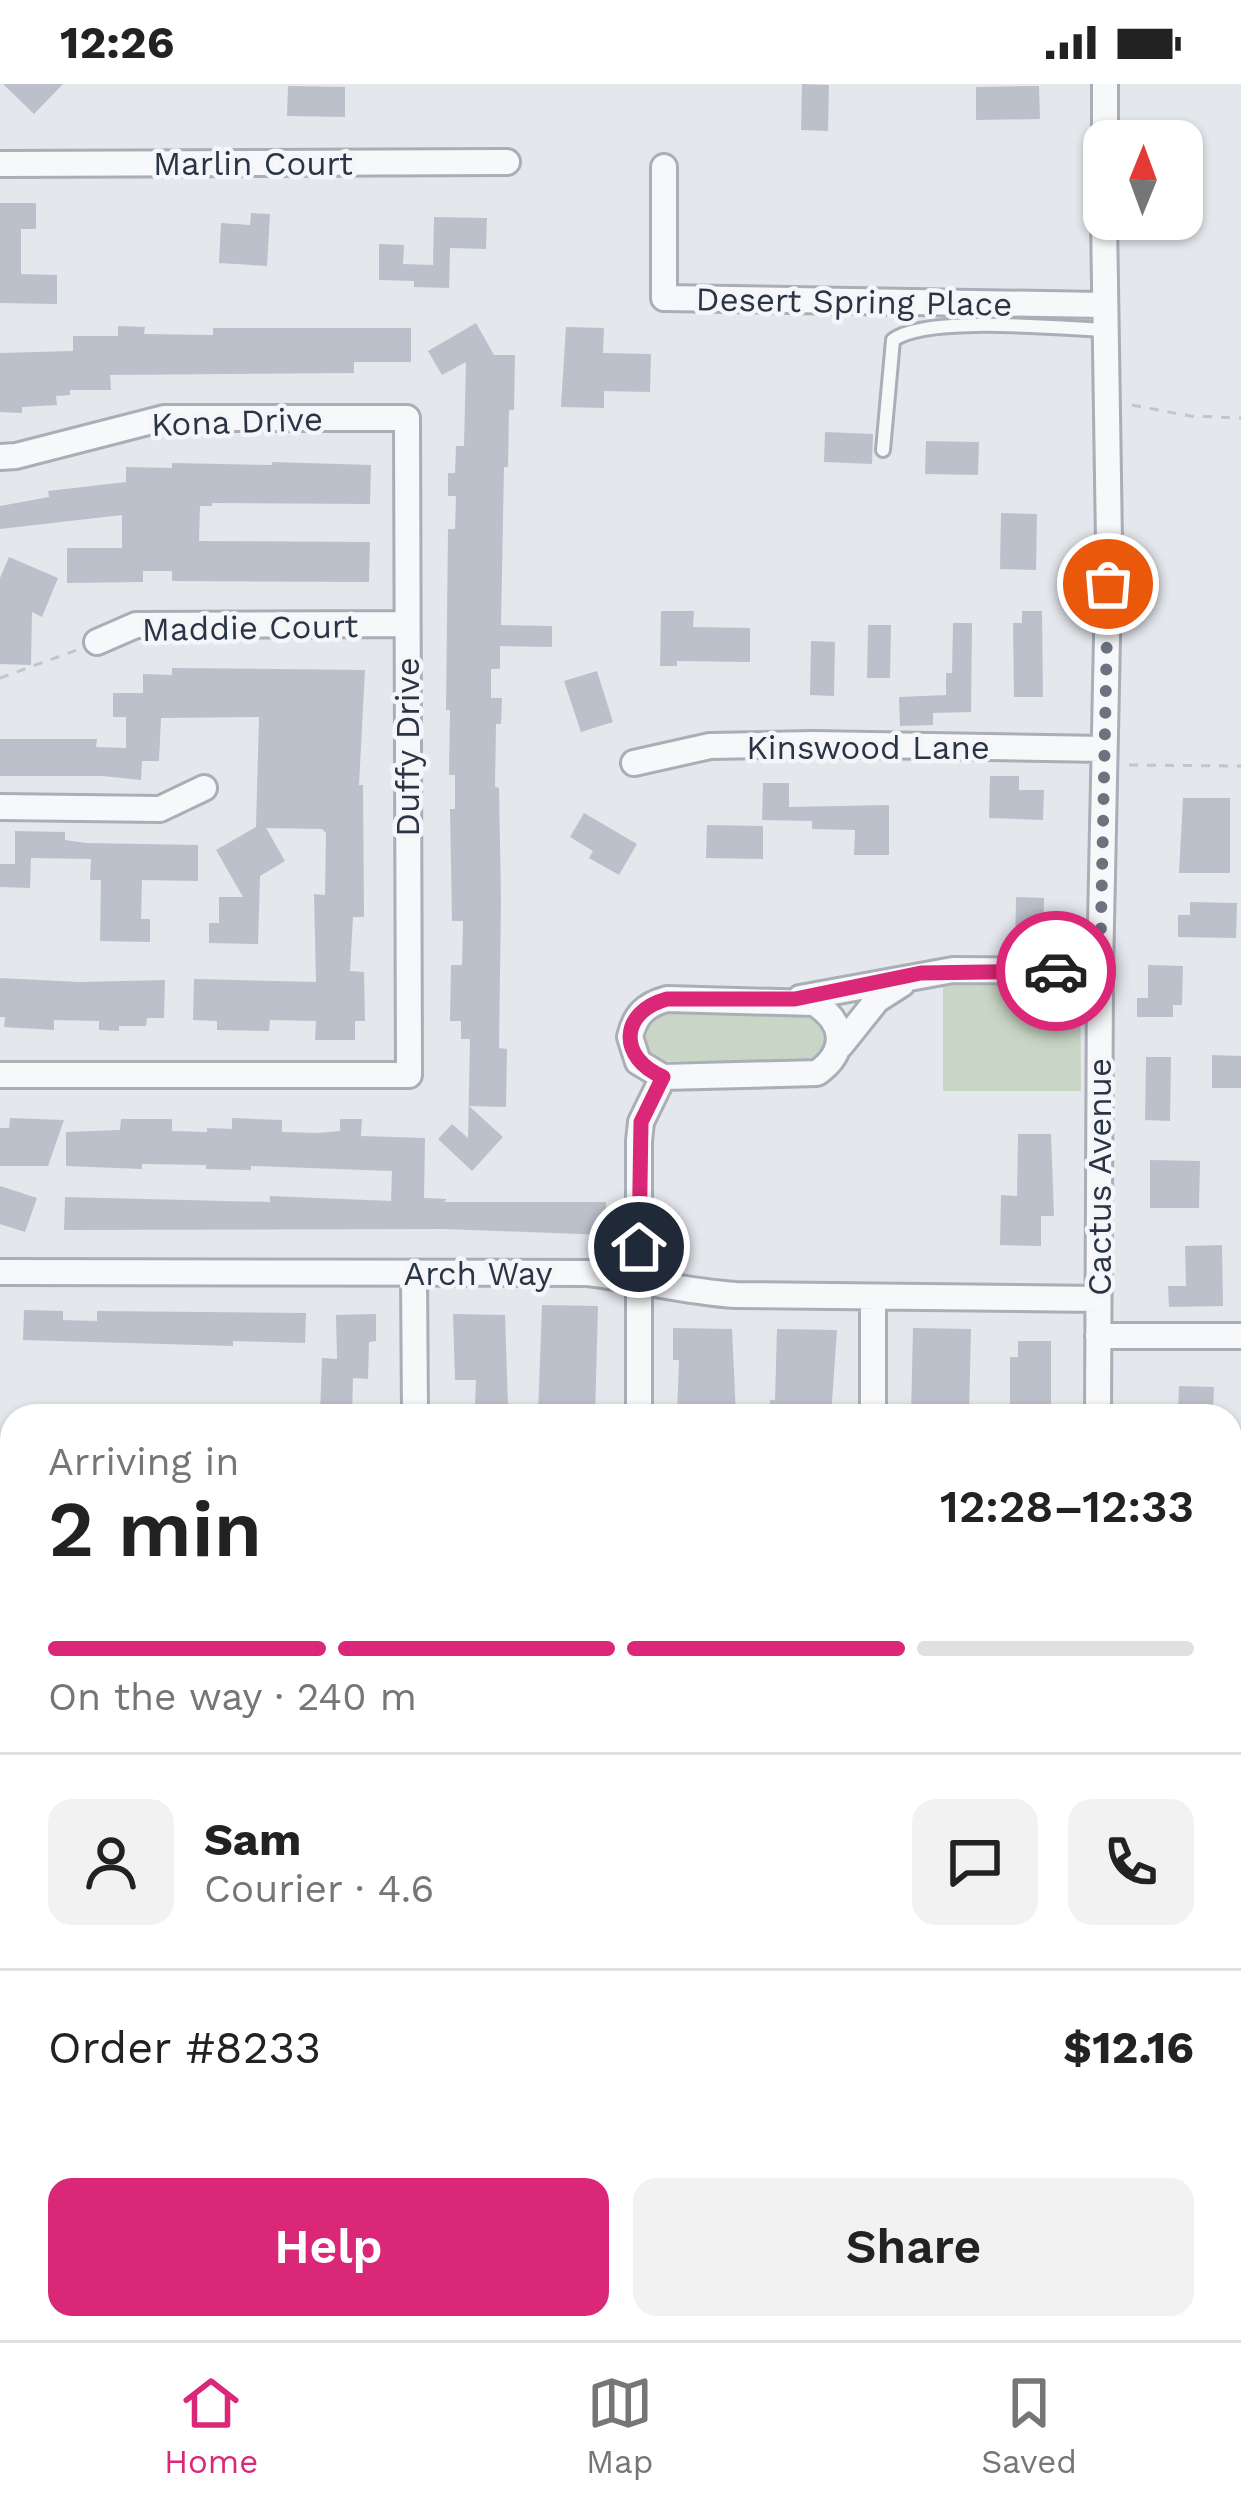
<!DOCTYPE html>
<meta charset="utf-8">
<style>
body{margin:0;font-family:"Work Sans",sans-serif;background:#f2f2f2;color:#222;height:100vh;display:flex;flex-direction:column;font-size:45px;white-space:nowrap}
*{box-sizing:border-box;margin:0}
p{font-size:39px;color:#767676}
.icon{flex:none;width:66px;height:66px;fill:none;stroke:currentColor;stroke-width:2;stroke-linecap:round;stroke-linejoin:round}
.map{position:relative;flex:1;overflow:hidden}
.panel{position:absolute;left:0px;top:1320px;width:1242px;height:936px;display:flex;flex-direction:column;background:#fff;border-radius:36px 36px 0 0;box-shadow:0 3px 9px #0004}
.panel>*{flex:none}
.needle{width:78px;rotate:1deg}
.controls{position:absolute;left:1083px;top:36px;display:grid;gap:24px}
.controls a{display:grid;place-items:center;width:120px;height:120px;border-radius:24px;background:#fff;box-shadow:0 3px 9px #0004;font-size:60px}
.pin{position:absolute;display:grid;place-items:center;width:102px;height:102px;color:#fff;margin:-51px;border:6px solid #fff;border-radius:50%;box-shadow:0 3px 12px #0007}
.courier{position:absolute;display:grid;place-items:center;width:120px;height:120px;margin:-60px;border:9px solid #db2777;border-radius:50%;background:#fff;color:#222;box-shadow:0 3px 15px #0007}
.summary em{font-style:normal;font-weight:600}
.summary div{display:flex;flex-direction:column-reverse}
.summary{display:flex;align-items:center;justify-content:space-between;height:204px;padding:0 48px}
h1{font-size:78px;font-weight:600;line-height:90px}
.bar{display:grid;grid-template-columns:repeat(4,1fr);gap:18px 12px;align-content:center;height:144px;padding:0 48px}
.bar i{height:15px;border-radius:9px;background:#e0e0e0}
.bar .current{background:#db2777}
.bar p{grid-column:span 4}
.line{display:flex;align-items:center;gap:30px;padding:0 48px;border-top:3px solid #e0e0e0}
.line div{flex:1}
.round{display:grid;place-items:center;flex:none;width:126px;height:126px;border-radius:24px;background:#f2f2f2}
.action{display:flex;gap:24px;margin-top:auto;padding:24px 48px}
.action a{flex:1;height:138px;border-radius:24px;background:#db2777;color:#fff;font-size:48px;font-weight:600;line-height:138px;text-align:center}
.action a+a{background:#f2f2f2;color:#222}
.status{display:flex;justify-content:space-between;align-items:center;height:84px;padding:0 60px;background:#fff;direction:ltr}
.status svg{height:33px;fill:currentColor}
.dock{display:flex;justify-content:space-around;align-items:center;height:168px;border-top:3px solid #e0e0e0;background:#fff;font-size:33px;color:#767676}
.dock a{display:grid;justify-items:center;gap:6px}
.dock .current{color:#db2777}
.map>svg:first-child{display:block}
.built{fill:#d2d6de}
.green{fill:#c9d6c5}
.building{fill:#bbc0ca}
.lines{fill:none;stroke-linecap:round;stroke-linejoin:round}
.service-casing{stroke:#a9aeb7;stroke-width:18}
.minor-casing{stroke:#a9aeb7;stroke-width:30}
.secondary-casing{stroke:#a9aeb7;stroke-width:39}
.path{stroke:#c2c5cb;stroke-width:3;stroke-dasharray:9 9;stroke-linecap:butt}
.service{stroke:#f7f8fa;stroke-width:12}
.minor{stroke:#f7f8fa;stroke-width:24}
.secondary{stroke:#fff;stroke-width:33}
.done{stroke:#6c737f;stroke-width:12;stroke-dasharray:0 21.6}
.route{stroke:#db2777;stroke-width:15}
.labels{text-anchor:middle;stroke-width:9;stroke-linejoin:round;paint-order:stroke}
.street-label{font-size:33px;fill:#2b3445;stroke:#f4f6f9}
</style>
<div class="status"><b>12:26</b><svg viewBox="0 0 49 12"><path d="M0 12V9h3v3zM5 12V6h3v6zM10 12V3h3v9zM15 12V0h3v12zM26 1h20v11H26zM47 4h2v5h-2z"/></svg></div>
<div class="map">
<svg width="1241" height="2256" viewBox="0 0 1241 2256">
<rect width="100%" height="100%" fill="#e4e7ec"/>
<path class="built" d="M0,1992L12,1993V2244H634V2256H0Z"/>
<path class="green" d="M943,895H1080L1081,1007H943Z
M663,927L808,928C829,944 832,967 805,978L660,977L645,970C637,940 637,941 663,927Z"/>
<path class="building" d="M3,0H63L34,30Z
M802,0L829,1L828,47L801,46Z
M288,2L345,3V33L287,32Z
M1039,2L1040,35L976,36V3Z
M0,119H36V145H21V190L57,191V220L0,219Z
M251,129L270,130L267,182L219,179L221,139L250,141Z
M434,133L487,134L486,165L450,164L449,204L414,203V197L379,196V160L404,161L403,180L433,181Z
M476,239L494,271H515L514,326H509L508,383H504L501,541L552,542V563L500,562V585H491V614H502L501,640H496L495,703L499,704L501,816L499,964L507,965L506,1023L469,1022L503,1053L472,1087L438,1055L452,1040L468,1054L470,955H461V937H450L451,881H462L463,837H452L450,725H455V691H449L450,626H446L448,445H455L456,412H448V389H455L456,362H464L466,278L442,291L428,267Z
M118,242L145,243L144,250L213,251V244H411V278H354V289L110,291L111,306H70V311L56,312L57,321L22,323V329L0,328V269L73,267V252H118Z
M566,243L604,244L603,269L651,270L650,308L604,307V324L561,323Z
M825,348L873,350L872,380L824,378Z
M926,357L979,358L978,391L925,390Z
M272,378L371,381L370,420L212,419V422H200L199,457L370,458L369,498L172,497V487H143V498L67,499V464H122V431L0,445V422L49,413L48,407L126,398V383L172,384V379L272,381Z
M1001,429L1037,430L1036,486L1000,485Z
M9,473L58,494L42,533L32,528L31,581L0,580V494Z
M661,527H694L693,543L750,544V578L677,577V582H660Z
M1022,527H1042L1043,613H1014L1013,539H1022Z
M953,539H972L971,628L933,629V641L900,642L899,613L946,611V589H952Z
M868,541H891L890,594H867Z
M811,557L835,558L834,612L810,611Z
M172,584L365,586L359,701H363L364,833H353L350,887L364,888L365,937H355V956H315L316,937L270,936L269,947L217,946V937L193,936L194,895L316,898L314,810L325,811L326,749L322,745L266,744L285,777L260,792L258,860L209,859V839H219V813H243L216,766L256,743L259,633L161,634L159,677H142L141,696L102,692H0V655H97L96,663L126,664V633H113V609H143V590L172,591Z
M597,587L613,638L581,648L564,597Z
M990,692H1019V706H1044L1043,736L989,734Z
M763,699H789V723L889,721V771H854L855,746L812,745V737L762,736Z
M1183,714H1230V789H1179Z
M584,729L637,760L619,791L589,774L593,767L570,753Z
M707,741L763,742V775L706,774Z
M15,747L65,748V756L86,759L198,761V797L142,796L141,835H150V858L100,857L101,796H90L91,775L31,774L30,804L0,803V780H15Z
M1016,813L1044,814L1043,869L1015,868Z
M1190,818L1237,819L1236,854L1178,853V831H1190Z
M1148,881L1183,882L1182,921H1173V933H1137V914H1148Z
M0,894L79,898L165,896L164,934H147L146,942H119V947L99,946V937L54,936V946L4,943L5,933H0Z
M1212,971L1241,972V1004H1212Z
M1146,973H1171L1170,1037L1145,1036Z
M10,1034L64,1036L48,1082H0V1044H9Z
M232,1034L282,1036V1048L317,1049L340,1047V1035H362L361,1052L425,1054L424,1114L447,1115L444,1118H606V1151L444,1145L64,1146L65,1113L270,1118V1112L391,1117L392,1087L251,1082V1086L206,1085V1081L142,1080V1085L66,1082V1048L120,1046L121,1035H172V1047L207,1048V1044L232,1045Z
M1018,1050H1051L1054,1132H1041V1162L1000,1161L1001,1111L1017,1112Z
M1150,1076L1200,1077L1199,1124H1150Z
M0,1102L37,1114L25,1148L0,1140Z
M1222,1161L1223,1222L1169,1223L1168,1202H1186L1185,1162Z
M542,1221L598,1222L595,1332H538Z
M24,1226L63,1227V1236L97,1237V1227L306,1229L305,1259L233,1257V1262L23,1256Z
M376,1230V1257L369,1258L368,1295L353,1294L352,1332H320L322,1274L337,1275L336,1231Z
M453,1230L505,1231L508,1323H475L476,1296H455Z
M673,1244L732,1245L736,1332H677L679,1276H673Z
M913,1244L971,1245L969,1332H911Z
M777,1245L837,1246L831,1332H770V1316H775Z
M1018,1257H1051V1320H1010V1273H1018Z
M1179,1302L1214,1303L1213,1332H1178Z"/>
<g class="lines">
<g class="service-casing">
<path id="service" d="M883,366L893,256C926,231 1059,244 1104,246
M1230,2097H1239
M976,2256V2244"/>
</g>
<g class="minor-casing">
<path id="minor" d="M1105,57V0
M0,80L507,78
M664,83V214L1103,221
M0,373L16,372L164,334H407L409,991H0
M97,558L136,541L406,540
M634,679L710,662L813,660L1104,665
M0,723L160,725L204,704
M800,914L953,886L1100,887
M667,915L814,919C845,938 848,967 817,989L663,993L638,978L630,953C635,931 645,921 667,915Z
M841,961L877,916L902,900
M0,1188L588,1189C638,1195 686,1208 736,1211L1098,1215
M414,1189L415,1332
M1098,1252H1241
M639,1332V1057L641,1038L663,993
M873,1332V1213
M1098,1332L1100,887L1109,458L1104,135
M1230,2225L1241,2221
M1097,2256V2244
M1142,2256L1176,2244"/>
</g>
<g class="secondary-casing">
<path id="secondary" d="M0,1958H12
M1230,1968L1241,1965"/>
</g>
<path class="path" d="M1132,321L1190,332L1241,334
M0,594L77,566
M1129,681L1241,682
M0,1749L12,1751
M0,1819L12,1817"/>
<use href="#service" class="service"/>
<use href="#minor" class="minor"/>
<use href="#secondary" class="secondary"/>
</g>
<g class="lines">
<path class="done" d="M1056,887H1100L1108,500"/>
<path class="route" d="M639,1163L641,1038L663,993C618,974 619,928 667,915H795L921,889L1056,887"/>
</g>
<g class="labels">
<g class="street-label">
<text x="253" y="91">Marlin Court</text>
<text transform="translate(854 217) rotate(1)" y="12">Desert Spring Place</text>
<text transform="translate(237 337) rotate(-2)" y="12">Kona Drive</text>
<text transform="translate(250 543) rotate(-1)" y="12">Maddie Court</text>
<text transform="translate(407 663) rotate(-90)" y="12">Duffy Drive</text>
<text x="868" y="675">Kinswood Lane</text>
<text transform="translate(1099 1093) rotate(-90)" y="12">Cactus Avenue</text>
<text x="478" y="1201">Arch Way</text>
</g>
</g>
</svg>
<div class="controls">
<a><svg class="needle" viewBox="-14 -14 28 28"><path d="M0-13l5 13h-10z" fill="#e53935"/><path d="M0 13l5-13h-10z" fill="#767676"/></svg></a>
</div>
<div class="pin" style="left:1108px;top:500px;background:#ea580c"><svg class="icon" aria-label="bag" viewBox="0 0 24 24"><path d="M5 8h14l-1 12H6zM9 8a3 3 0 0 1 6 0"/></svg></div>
<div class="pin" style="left:639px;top:1163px;background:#1f2937"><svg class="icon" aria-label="home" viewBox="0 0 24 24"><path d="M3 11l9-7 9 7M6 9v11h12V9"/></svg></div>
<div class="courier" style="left:1056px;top:887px"><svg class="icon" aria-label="car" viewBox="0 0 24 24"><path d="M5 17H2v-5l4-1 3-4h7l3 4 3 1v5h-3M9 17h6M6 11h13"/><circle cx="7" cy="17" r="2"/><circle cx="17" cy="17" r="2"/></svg></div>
<section class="panel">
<div class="summary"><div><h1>2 min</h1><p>Arriving in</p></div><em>12:28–12:33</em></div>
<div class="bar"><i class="current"></i><i class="current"></i><i class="current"></i><i></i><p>On the way · 240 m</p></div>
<div class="line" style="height:216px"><a class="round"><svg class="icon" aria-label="person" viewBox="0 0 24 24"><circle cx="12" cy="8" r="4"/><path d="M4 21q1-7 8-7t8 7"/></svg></a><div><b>Sam</b><p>Courier · 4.6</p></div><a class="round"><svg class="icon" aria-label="chat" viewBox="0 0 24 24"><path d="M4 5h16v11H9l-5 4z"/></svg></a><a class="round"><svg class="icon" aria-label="phone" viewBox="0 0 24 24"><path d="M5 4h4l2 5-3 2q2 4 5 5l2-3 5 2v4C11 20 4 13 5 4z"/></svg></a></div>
<div class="line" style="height:156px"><div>Order #8233</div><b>$12.16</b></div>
<div class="action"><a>Help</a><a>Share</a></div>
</section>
</div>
<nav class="dock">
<a class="current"><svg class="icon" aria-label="home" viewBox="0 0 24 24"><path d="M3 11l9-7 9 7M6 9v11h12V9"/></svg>Home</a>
<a><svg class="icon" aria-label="map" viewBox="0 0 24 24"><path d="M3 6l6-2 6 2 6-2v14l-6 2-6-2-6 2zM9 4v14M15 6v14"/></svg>Map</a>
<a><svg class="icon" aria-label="saved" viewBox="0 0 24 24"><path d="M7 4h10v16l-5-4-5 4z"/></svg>Saved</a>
</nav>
